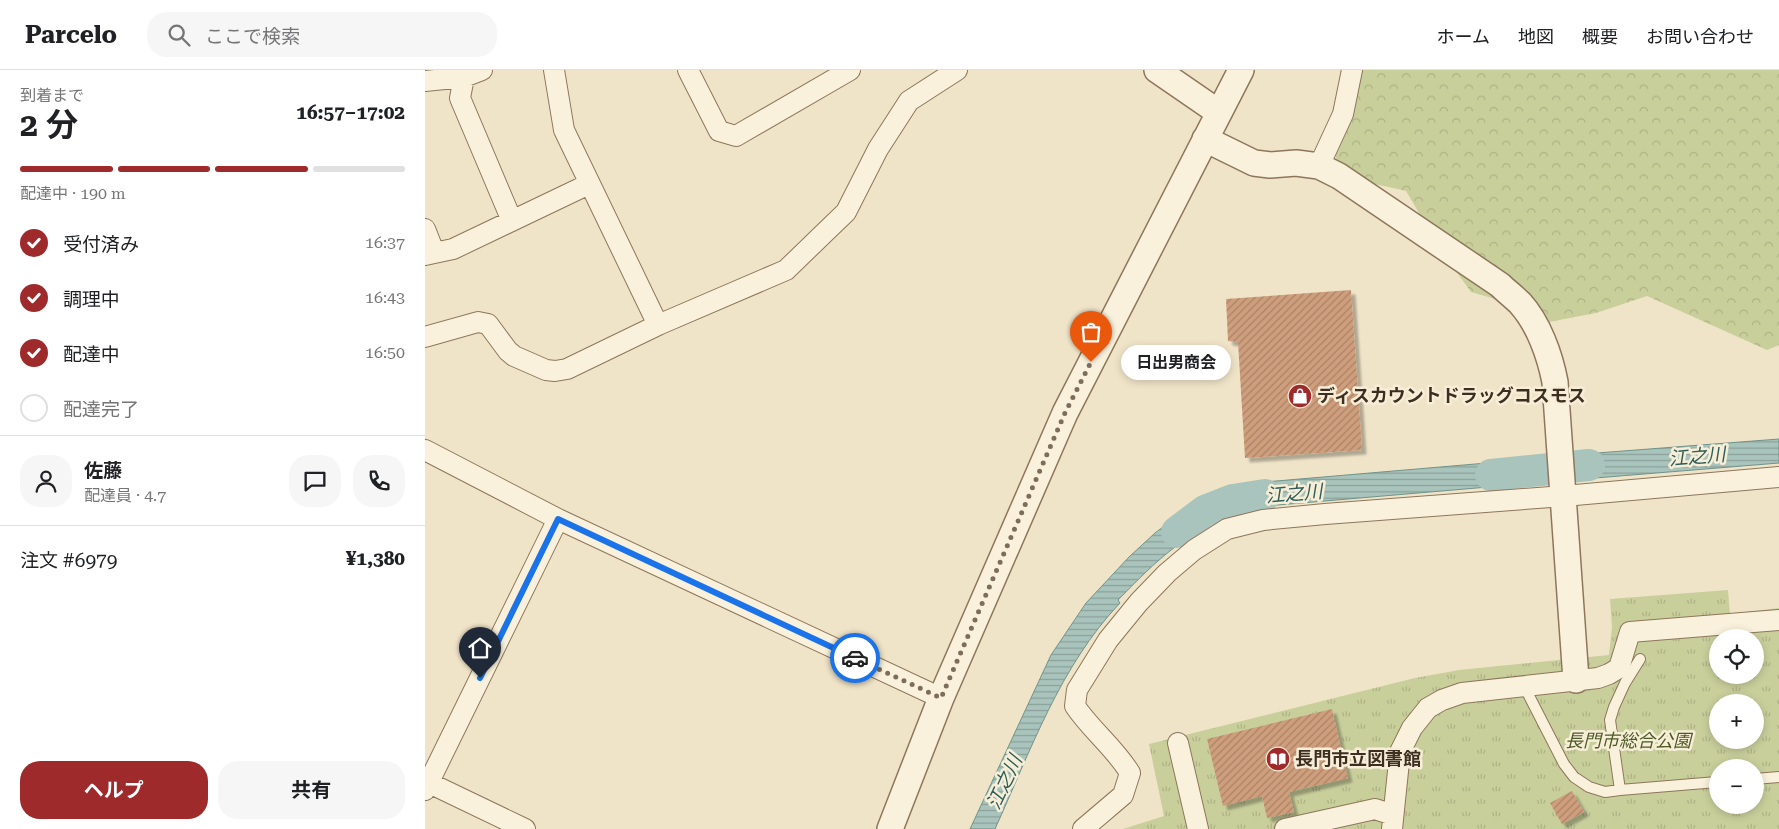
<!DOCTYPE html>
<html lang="ja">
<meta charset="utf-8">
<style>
body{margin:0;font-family:"Roboto Serif","Noto Sans JP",serif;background:#f6f6f6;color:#202124;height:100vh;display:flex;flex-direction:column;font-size:19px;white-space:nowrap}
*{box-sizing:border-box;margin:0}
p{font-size:16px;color:#757577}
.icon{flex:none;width:28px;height:28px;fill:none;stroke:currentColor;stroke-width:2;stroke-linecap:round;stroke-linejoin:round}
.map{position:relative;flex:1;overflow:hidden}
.details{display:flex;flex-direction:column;background:#fff;width:425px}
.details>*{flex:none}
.fabs{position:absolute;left:1284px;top:559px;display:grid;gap:10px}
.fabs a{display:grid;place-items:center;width:55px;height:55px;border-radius:50%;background:#fff;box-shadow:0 2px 8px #0003;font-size:25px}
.pin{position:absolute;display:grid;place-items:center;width:42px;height:42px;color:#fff;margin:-51px -21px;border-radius:50% 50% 50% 0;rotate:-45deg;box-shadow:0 0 5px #0007}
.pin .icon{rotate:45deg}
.courier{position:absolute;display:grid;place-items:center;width:50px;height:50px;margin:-25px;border:4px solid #1a73e8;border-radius:50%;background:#fff;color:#222;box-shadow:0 1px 6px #0007}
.bubble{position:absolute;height:35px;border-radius:18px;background:#fff;box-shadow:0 2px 8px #0003;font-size:16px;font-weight:700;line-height:35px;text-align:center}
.summary em{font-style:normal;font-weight:700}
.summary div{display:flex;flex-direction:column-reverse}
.summary{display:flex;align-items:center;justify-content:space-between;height:85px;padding:0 20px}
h1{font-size:32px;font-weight:700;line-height:38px}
.bar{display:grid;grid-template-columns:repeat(4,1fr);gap:8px 5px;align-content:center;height:60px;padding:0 20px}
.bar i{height:6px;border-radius:4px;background:#e0e0e0}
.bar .selected{background:#9e2a2b}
.bar p{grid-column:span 4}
.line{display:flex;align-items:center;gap:12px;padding:0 20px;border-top:1px solid #e0e0e0}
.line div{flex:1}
.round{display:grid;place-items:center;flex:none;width:52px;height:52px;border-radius:20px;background:#f6f6f6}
ol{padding:0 20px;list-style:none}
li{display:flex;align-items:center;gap:15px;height:55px}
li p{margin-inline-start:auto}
li .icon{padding:5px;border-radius:50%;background:#9e2a2b;color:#fff;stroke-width:4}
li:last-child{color:#757577}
li i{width:28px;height:28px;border:2px solid #e0e0e0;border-radius:50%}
.button{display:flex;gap:10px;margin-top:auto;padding:10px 20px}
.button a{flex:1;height:58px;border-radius:20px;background:#9e2a2b;color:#fff;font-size:20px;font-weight:700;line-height:58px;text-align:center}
.button a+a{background:#f6f6f6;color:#202124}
header{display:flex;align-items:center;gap:30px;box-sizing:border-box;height:70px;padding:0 25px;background:#fff;border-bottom:1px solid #e0e0e0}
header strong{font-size:24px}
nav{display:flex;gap:28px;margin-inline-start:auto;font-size:18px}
.search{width:350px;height:45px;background:#f6f6f6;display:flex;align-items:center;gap:12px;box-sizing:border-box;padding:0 18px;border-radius:20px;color:#757577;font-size:19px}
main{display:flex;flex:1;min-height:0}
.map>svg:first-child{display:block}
.forest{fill:url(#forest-crowns)}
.park{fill:url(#park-tufts);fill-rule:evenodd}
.water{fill:url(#water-rules);stroke:#6f938a}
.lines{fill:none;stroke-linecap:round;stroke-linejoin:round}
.river{stroke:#a9c4bc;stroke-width:32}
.building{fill:url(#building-hatch);filter:url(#shadow)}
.service-casing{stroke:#8d765c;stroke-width:12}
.minor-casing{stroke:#8d765c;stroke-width:22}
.tertiary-casing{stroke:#8d765c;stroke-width:28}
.service{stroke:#faf1dc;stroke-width:10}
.minor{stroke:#faf1dc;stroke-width:20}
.tertiary{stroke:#faf1dc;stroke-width:25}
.done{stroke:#7c6e5b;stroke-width:5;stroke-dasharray:0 9}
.route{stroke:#1a73e8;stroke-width:6}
.labels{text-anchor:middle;stroke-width:5;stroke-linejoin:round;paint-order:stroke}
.poi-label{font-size:18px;font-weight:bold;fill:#3d2e20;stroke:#f7eed8;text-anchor:start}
.park-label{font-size:18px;font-style:italic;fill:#4d5a26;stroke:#f7eed8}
.water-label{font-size:19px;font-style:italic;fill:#2f5d5a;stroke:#f7eed8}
</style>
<header>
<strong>Parcelo</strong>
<div class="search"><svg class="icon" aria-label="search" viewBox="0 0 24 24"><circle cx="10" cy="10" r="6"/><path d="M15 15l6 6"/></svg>ここで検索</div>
<nav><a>ホーム</a><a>地図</a><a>概要</a><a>お問い合わせ</a></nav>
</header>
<main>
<section class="details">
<div class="summary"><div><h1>2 分</h1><p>到着まで</p></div><em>16:57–17:02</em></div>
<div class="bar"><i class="selected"></i><i class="selected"></i><i class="selected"></i><i></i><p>配達中 · 190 m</p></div>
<ol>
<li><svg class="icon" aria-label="check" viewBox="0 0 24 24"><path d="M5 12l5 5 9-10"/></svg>受付済み<p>16:37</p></li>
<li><svg class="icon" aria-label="check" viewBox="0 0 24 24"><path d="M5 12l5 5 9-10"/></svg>調理中<p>16:43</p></li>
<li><svg class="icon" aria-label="check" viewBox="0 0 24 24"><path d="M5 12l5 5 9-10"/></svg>配達中<p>16:50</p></li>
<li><i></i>配達完了</li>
</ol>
<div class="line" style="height:90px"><a class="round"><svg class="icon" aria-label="person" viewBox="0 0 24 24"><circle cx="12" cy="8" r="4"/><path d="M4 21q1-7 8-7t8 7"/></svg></a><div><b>佐藤</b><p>配達員 · 4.7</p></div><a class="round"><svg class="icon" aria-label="chat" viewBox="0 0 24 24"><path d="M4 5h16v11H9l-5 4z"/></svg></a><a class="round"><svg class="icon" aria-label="phone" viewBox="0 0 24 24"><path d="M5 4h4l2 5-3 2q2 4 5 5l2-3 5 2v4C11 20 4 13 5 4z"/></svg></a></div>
<div class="line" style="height:65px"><div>注文 #6979</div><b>¥1,380</b></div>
<div class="button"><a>ヘルプ</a><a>共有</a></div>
</section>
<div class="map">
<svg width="1354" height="759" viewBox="0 0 1354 759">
<defs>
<pattern id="forest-crowns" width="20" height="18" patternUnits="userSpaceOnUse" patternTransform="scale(1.25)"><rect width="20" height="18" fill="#c9cf9b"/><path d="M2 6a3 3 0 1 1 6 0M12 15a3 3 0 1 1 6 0" fill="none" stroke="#aeb285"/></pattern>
<pattern id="park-tufts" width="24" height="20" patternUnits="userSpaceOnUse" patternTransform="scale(1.25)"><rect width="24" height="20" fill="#c9cf9b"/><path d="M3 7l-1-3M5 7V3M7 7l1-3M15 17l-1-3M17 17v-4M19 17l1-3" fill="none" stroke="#aeb285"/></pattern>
<pattern id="water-rules" width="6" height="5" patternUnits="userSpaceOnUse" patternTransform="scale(1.25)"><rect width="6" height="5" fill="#a9c4bc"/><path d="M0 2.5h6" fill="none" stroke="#8ba098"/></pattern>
<pattern id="building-hatch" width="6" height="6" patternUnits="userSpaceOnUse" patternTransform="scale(1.25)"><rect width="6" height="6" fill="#cf9f7d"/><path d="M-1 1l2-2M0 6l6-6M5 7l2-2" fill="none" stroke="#a98266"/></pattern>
<filter id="shadow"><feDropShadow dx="4.5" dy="4.5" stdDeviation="1" flood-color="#0004"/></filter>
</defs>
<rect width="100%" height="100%" fill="#f0e4c8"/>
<path class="forest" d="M922,0H1354V275L1342,280L1222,226L1171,243L1124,252L1084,233L1046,222L1017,182L981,121L950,114L912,92L903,53Z"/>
<path class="park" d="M1303,520L1305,544L1354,538V759H698L739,746L724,674L990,608L1034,600L1184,585L1187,557L1185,529ZM1292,568H1330V605H1292ZM1292,632H1330V670H1292ZM1292,698H1330V735H1292Z"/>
<path class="water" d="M1354,369V393L1121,412L1120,387Z
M1109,389L1110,413L853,435L827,438L803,445L794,424L811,417L828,413Z
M783,427L792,451C752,470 724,498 693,530L695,533C635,596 605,682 570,759H545L626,585L661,533L704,487L730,463L758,442Z"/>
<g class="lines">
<path class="river" d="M1066,405L1164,395
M752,462L780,441L808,430L840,425"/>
</g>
<path class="building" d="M926,220L937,380L820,388L813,272L803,271L801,229Z
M907,639L923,708L864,722L869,742L842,748L837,726L798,736L782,669Z
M1147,721L1159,742L1137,754L1125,733Z"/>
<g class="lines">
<g class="service-casing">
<path id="service" d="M1099,616L1139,694L1149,707L1164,717L1180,722L1195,720L1292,712
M1330,709L1354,707
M1195,720L1185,650L1189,637L1200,613L1215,589"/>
</g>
<g class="minor-casing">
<path id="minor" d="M129,0L139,60L233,255
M263,0L294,61L311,66L425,0
M39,7L35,28L87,151
M0,11L39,7L57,0
M894,96L918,44L927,0
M0,159L9,182
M0,185L28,179L164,114
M0,267L53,252L63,254L83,281L89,286L121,300L130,301L142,299L233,255L361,200L421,142L453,79L484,31L532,0
M0,380L133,449L516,628
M753,673L773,759
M0,711L100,759
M0,720L133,449
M658,759L698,725L705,703C690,678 666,660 650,636L652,620L683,570L714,532L742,503L769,480L802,459L838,450L900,444L1139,426L1354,407
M860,759L950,739L968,745
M967,759L975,682L987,658L1003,638L1017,630L1037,623L1173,608L1184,604L1194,598L1205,562L1354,550"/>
</g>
<g class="tertiary-casing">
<path id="tertiary" d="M732,0L793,42
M780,69L829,93L845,95L871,93L894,96L914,106L1075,215C1081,221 1089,227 1095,233C1114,254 1125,286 1130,312L1151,610
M465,759L516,628L640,343L816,0"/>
</g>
<use href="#service" class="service"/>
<use href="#minor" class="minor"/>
<use href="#tertiary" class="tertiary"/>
</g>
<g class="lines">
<path class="done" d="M430,588L516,628L640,343L666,292"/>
<path class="route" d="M55,608L133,449L430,588"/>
</g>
<defs>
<g id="shop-disc" transform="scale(1.25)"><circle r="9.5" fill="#9e2a2b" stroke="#f7eed8"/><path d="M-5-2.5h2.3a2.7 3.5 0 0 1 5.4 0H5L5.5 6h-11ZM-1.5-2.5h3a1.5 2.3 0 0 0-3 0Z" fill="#fff"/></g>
<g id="library-disc" transform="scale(1.25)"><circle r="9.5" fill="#9e2a2b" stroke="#f7eed8"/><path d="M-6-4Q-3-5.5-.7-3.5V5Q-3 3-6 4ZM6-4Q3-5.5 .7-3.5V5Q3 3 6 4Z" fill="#fff"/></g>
</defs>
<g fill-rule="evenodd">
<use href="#shop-disc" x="875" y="326"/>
<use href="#library-disc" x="853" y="689"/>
</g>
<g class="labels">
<g class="poi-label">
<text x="892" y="332">ディスカウントドラッグコスモス</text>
<text x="870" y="695">長門市立図書館</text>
</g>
<g class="park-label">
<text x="1203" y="677">長門市総合公園</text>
</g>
<g class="water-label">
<text transform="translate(1272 386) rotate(-5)" y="7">江之川</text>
<text transform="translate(869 423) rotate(-5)" y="7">江之川</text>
<text transform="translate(579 712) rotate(-65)" y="7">江之川</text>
</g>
</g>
</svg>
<div class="fabs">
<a><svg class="icon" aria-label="locate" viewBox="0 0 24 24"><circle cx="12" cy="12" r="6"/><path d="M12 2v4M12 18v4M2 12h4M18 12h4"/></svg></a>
<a>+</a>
<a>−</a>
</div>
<div class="pin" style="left:666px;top:292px;background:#ea580c"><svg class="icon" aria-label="bag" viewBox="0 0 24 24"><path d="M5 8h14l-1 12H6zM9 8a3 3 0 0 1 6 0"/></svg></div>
<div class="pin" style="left:55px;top:608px;background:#1f2937"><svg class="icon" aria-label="home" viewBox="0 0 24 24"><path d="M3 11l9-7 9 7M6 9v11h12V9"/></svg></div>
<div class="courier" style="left:430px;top:588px"><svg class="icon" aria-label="car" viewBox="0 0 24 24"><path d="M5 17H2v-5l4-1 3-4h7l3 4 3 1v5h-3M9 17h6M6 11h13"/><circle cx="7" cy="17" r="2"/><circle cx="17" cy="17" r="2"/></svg></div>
<div class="bubble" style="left:696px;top:275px;width:110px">日出男商会</div>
</div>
</main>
